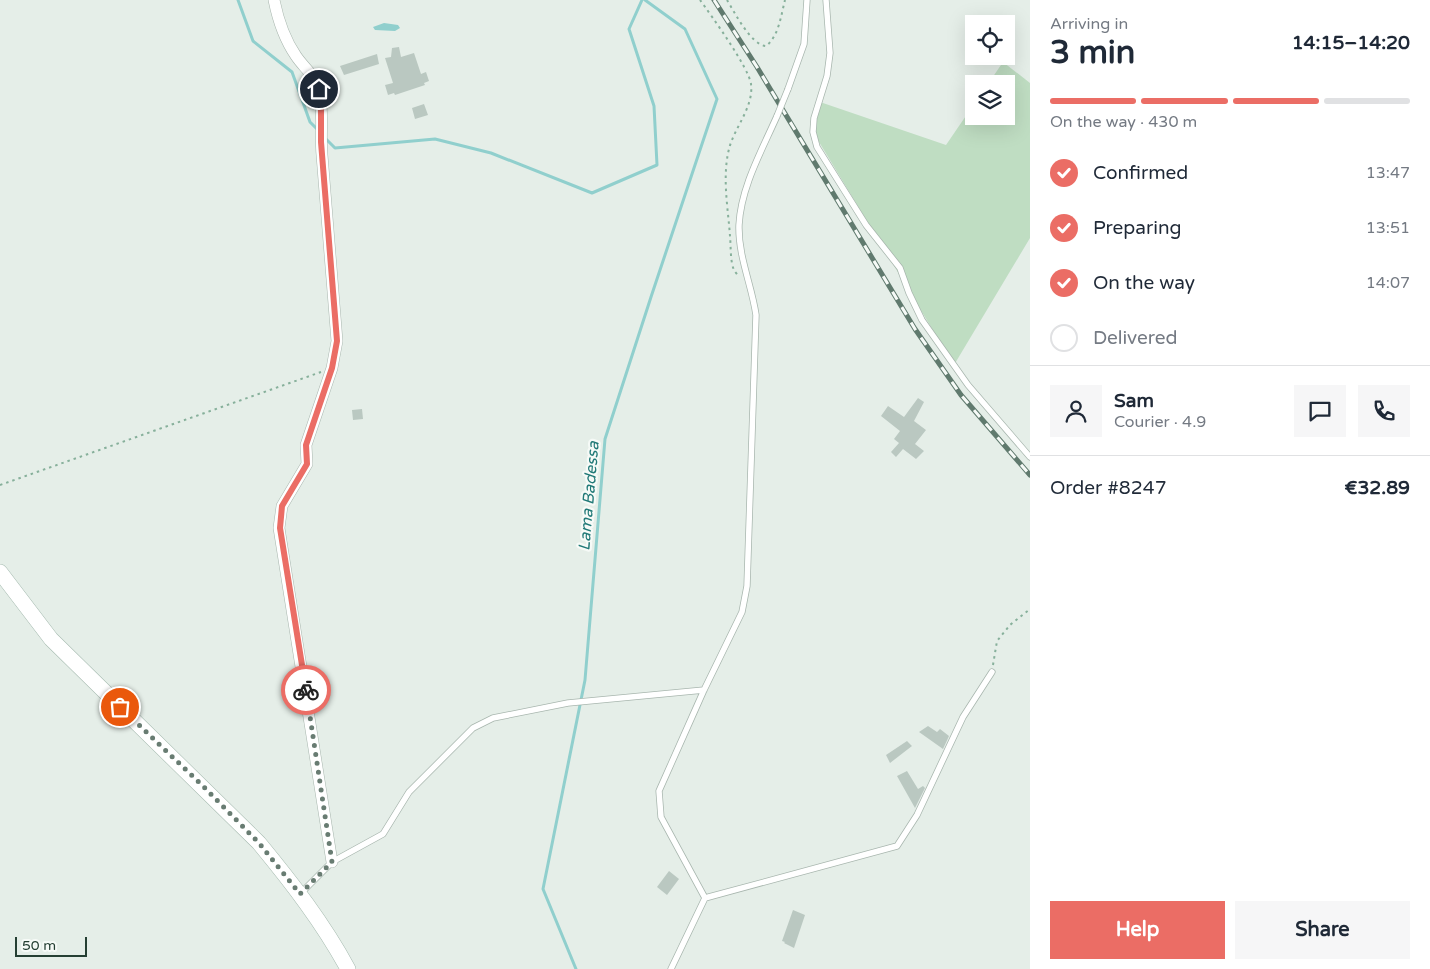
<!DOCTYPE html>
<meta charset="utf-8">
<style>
body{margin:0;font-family:"Varela Round",sans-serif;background:#f6f6f7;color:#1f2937;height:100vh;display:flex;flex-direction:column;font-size:19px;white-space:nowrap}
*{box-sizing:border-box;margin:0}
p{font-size:16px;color:#747a83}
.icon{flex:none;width:28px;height:28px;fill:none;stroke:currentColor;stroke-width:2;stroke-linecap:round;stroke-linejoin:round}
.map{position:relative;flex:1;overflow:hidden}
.drawer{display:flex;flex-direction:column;background:#fff;width:400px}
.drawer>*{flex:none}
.buttons{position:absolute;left:965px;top:15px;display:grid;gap:10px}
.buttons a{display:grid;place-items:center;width:50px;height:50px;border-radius:0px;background:#fff;box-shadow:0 5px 20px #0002;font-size:25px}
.scale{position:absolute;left:15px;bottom:12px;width:72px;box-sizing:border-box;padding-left:5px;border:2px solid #253f33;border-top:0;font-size:14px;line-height:18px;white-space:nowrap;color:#253f33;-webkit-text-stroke:4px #f6faf7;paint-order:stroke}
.pin{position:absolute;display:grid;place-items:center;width:42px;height:42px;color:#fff;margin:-21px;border:2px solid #fff;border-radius:50%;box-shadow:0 1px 5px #0007}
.courier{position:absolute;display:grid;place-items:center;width:50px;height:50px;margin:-25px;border:4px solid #eb6d65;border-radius:50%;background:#fff;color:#222;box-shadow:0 1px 6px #0007}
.head em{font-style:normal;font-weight:800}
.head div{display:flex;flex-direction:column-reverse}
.head{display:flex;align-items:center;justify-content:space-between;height:85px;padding:0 20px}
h1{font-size:32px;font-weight:800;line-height:38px}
.bar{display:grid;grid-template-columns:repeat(4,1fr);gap:8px 5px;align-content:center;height:60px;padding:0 20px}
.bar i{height:6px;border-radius:4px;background:#e0e1e3}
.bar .selected{background:#eb6d65}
.bar p{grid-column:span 4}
.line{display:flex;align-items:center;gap:12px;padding:0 20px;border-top:1px solid #e0e1e3}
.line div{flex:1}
.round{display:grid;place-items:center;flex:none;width:52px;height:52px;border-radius:0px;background:#f6f6f7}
ol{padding:0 20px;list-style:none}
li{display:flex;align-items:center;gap:15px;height:55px}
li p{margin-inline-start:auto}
li .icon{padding:5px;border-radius:50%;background:#eb6d65;color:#fff;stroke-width:4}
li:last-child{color:#747a83}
li i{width:28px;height:28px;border:2px solid #e0e1e3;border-radius:50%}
.primary-button{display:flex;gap:10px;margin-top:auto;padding:10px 20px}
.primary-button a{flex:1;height:58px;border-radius:0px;background:#eb6d65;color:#fff;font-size:20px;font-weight:800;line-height:58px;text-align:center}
.primary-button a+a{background:#f6f6f7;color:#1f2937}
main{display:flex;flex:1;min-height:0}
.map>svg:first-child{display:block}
.green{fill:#bfddc2}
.water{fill:#90cfcd}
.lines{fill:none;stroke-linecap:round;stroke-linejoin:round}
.stream{stroke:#90cfcd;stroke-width:3}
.building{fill:#bac8c1}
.lane-casing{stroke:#a8b6ae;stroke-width:7}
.street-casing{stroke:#a8b6ae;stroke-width:12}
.secondary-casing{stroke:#a4b9ae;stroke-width:16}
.path{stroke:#87b09b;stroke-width:2;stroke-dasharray:2.5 4;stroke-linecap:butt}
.lane{stroke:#fff;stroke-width:5.5}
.street{stroke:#fff;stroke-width:11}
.secondary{stroke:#fff;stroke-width:15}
.rail-casing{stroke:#607a6e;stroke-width:5}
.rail{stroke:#f6faf7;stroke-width:3;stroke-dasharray:9;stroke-linecap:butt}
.lane-bridge-casing{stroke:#a8b6ae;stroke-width:7;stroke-linecap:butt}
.lane-bridge{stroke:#fff;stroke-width:5.5}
.done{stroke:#687c72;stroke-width:5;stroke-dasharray:0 9}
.route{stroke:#eb6d65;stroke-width:6}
.labels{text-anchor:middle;stroke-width:4.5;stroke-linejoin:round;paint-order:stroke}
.water-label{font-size:16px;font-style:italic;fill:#217977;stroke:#f6faf7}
</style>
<main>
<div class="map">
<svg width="1030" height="969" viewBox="0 0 1030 969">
<rect width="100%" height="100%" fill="#e5eee8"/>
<path class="green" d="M1003,62L1030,83V238L954,365L813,132L820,102L946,145L974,104V116H1006V84H988Z"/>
<path class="water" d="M384,23L398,25L400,28L395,31L375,30L373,27Z"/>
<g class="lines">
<path class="stream" d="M238,0L253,41L292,72L310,122L317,129
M325,138L335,148L435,139L491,153L592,193L657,165L654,106L629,29L642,0
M576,969L543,889L585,680L605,439L651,297L717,99L685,29L645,0"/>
</g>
<path class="building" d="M399,47L401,57L414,53L421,74L426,72L429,81L424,83L425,85L395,95L394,93L388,95L385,85L393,83L385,58L391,57L392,48Z
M377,54L379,64L344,75L340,66Z
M424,104L428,115L415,119L412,108Z
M918,398L924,402L914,421L926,430L915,444L924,451L916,459L903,449L896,457L891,452L899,443L894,439L900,431L881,416L888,406L904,417Z
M362,409L363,419L353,420L352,410Z
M928,726L937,732L940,729L949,736L943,749L919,732Z
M907,741L912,746L890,763L886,755Z
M907,771L918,789L923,786L925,788L915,808L897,776Z
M669,871L679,879L667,895L657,887Z
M793,910L805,915L794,948L784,943L785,942L782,941Z"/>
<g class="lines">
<g class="lane-casing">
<path id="lane" d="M826,0L830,53L827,76L814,118L813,132L817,147L866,225L900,268L909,293L922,320L968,385L1030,457
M788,89L804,44L807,0
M301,893L332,862L383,834L409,792L473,728L493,718L568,703L704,690
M705,898L661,817L659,791L704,690L742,612L747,586L756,315C752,286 738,256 739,225C741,187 762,150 777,116
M671,969L705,898L897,846L917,815L963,717L992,672"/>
</g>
<g class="street-casing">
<path id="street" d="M274,0C278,20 285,40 296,56C304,68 316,76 319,91C324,112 320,134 322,155C327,217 332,279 337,341L332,368L306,445L307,464L282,506L279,528L332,862"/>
</g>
<g class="secondary-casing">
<path id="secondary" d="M0,572L51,639L259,843C292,883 323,923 348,969"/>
</g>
<path class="path" d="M700,0C711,15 749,68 751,84C754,107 734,128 729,149C722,177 728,208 730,236C731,246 730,261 734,270C734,271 738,275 738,276
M727,0C735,13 751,45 766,46C779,36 781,15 785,0
M0,485L321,372
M993,665L997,641L1010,625L1030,609"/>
<use href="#lane" class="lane"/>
<use href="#street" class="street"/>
<use href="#secondary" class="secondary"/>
<g class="rail-casing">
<path id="rail" d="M714,0L757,67L915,329L961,395L1030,475"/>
</g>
<use href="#rail" class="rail"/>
<g class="lane-bridge-casing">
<path id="lane-bridge" d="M777,116L788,89"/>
</g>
<use href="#lane-bridge" class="lane-bridge"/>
</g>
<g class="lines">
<path class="done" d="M120,707L203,786L259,843L300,894L332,862L306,690"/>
<path class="route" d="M306,690L280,528L282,506L307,464L306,445L332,368L337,341L321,142V103L319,89"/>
</g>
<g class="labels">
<g class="water-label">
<text transform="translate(588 496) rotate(-85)" y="6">Lama Badessa</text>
</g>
</g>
</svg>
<div class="buttons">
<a><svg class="icon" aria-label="locate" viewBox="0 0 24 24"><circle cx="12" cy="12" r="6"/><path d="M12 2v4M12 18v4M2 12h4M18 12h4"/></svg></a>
<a><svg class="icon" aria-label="layers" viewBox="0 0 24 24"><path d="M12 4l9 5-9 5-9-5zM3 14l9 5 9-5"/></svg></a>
</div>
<div class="scale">50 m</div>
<div class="pin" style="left:120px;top:707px;background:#ea580c"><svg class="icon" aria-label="bag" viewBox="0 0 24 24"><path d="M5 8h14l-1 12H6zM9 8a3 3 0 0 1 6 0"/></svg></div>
<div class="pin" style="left:319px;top:89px;background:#1f2937"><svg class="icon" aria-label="home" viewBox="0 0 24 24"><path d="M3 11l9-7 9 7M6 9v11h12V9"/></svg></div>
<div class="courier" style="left:306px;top:690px"><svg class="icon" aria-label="bike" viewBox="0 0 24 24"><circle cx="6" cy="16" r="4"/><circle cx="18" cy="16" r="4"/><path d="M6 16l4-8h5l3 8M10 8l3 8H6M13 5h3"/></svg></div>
</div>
<section class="drawer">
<div class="head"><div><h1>3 min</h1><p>Arriving in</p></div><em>14:15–14:20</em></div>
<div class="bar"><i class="selected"></i><i class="selected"></i><i class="selected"></i><i></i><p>On the way · 430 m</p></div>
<ol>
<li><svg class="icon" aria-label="check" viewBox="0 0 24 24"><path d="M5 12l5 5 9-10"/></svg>Confirmed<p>13:47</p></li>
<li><svg class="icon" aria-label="check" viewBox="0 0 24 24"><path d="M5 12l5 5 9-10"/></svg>Preparing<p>13:51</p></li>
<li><svg class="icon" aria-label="check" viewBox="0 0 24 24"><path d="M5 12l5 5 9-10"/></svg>On the way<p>14:07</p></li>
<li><i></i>Delivered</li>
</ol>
<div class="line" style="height:90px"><a class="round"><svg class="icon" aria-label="person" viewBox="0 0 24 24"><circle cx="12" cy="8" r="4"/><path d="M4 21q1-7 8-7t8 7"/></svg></a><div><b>Sam</b><p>Courier · 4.9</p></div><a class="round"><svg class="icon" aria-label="chat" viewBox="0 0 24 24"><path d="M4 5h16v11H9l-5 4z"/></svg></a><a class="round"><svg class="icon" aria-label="phone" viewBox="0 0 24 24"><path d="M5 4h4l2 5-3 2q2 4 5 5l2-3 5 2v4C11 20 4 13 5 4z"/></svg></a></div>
<div class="line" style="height:65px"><div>Order #8247</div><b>€32.89</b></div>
<div class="primary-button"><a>Help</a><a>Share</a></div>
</section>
</main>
